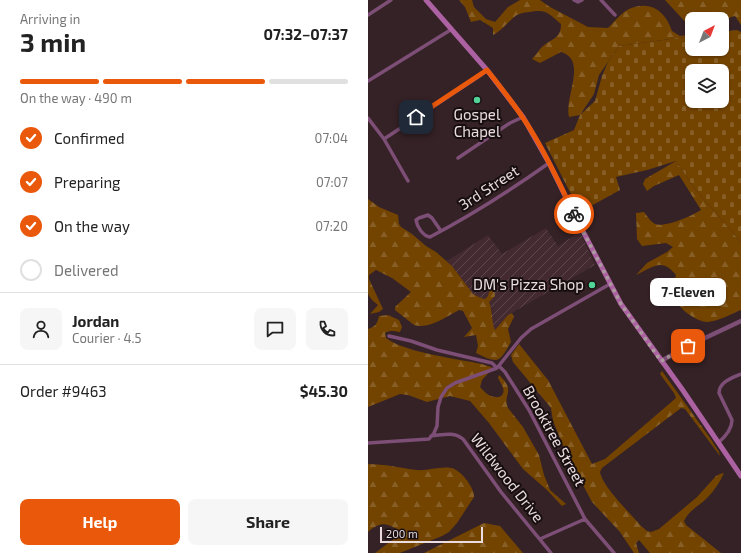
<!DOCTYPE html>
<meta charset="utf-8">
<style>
body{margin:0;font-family:"Exo 2",sans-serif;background:#f6f6f6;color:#222;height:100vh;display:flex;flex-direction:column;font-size:15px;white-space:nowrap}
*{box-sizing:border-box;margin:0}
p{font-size:13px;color:#767676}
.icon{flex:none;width:22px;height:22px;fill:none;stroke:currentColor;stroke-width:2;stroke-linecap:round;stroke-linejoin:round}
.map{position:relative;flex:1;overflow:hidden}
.drawer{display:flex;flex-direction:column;background:#fff;width:368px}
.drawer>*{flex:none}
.needle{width:26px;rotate:42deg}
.fabs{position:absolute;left:317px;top:12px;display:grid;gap:8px}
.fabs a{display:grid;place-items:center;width:44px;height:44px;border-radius:8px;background:#fff;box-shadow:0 1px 3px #0004;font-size:20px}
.scale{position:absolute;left:12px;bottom:10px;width:103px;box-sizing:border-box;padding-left:4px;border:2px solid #eadcdf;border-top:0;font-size:11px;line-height:14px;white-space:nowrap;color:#eadcdf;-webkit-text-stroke:3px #170e10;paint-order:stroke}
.pin{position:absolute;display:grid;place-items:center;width:34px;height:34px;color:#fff;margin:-17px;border-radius:8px;box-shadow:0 2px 6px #0006}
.courier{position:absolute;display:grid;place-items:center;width:40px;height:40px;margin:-20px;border:3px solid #ea580c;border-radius:50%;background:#fff;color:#222;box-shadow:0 1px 5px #0007}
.bubble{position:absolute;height:28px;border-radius:8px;background:#fff;box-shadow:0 1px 3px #0004;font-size:13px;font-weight:700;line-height:28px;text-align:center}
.head em{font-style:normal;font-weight:700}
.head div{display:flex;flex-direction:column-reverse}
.head{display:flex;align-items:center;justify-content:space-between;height:68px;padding:0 20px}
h1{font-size:26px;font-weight:700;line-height:30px}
.bar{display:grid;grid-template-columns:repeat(4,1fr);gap:6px 4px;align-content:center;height:48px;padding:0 20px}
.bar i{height:5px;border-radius:3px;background:#e0e0e0}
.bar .on{background:#ea580c}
.bar p{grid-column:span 4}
.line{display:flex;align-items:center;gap:10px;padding:0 20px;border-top:1px solid #e0e0e0}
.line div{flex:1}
.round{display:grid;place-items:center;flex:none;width:42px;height:42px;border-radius:8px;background:#f6f6f6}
ol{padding:0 20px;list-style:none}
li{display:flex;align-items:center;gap:12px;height:44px}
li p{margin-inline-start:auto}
li .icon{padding:4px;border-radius:50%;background:#ea580c;color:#fff;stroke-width:4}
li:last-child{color:#767676}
li i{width:22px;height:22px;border:2px solid #e0e0e0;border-radius:50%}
.action{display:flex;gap:8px;margin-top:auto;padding:8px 20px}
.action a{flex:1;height:46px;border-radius:8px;background:#ea580c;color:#fff;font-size:16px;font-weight:700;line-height:46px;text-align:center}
.action a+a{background:#f6f6f6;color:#222}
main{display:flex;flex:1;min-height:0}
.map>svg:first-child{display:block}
.industrial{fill:url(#industrial-furrows)}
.forest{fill:url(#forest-firs)}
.cemetery{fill:url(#cemetery-stones);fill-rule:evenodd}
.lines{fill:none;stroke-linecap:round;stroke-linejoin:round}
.minor{stroke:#7d4e76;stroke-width:3.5}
.tertiary{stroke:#7d4e76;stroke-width:4.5}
.secondary{stroke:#ac61a2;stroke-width:5}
.done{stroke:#ab9b9e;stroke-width:4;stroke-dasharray:0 7.2}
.route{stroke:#ea580c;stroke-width:5}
.poi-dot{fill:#52d397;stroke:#170e10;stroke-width:1.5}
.labels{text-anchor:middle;stroke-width:4;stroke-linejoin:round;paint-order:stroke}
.poi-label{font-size:15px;fill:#eadcdf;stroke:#170e10}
.street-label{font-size:15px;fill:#eadcdf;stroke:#170e10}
</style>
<main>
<section class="drawer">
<div class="head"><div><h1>3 min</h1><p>Arriving in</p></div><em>07:32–07:37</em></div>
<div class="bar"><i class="on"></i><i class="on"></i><i class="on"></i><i></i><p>On the way · 490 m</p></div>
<ol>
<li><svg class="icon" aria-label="check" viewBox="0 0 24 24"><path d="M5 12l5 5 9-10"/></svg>Confirmed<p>07:04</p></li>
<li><svg class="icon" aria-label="check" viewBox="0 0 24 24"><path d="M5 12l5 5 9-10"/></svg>Preparing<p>07:07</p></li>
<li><svg class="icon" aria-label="check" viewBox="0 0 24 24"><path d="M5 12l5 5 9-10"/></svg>On the way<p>07:20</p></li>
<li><i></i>Delivered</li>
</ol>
<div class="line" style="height:72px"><a class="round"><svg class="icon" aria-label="person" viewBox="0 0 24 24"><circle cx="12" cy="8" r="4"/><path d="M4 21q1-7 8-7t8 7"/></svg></a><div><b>Jordan</b><p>Courier · 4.5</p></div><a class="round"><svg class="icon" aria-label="chat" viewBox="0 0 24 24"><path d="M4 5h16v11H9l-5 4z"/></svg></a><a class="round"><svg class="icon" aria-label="phone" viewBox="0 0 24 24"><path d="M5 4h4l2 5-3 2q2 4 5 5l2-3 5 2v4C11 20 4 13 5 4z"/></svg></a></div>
<div class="line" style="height:52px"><div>Order #9463</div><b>$45.30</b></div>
<div class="action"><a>Help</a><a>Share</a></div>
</section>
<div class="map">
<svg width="373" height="553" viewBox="0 0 373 553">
<defs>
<pattern id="industrial-furrows" width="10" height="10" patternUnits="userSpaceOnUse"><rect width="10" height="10" fill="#432a31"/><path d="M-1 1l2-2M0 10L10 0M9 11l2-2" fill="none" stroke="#5e484e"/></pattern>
<pattern id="forest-firs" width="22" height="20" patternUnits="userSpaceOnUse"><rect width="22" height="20" fill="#734300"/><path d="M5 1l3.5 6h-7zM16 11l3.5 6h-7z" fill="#875e25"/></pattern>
<pattern id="cemetery-stones" width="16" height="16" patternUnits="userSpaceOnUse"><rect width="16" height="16" fill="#734300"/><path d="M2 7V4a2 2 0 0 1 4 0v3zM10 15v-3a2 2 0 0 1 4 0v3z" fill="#875e25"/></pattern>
</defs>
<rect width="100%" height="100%" fill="#352226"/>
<path class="industrial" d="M178,228L190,246L212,232L227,265L140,315L127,330L124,323V310L121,302L122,288L120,296L117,299L113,298L105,294L84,266L79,261L120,235L134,254Z"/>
<path class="forest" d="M91,0H104L106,7L118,19L127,22L140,7L152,0H172L182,7L220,27L240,28C246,22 253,13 261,9C283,0 297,11 304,31L312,36L320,35L322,27L297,0H373V25L367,16L363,17L354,23V19H324V36L251,46L231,75L226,94L212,115L201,117C196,97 220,60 193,52L172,63L164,59C168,55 171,50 174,47C184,38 193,39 193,24C180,13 178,9 162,12C158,12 153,13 149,15C140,21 135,30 125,35V28L112,20L103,22L97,7Z
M308,161L327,189L373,242V310C363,314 351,321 340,322C330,323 308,307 306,297C304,290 306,282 308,275C294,257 285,267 268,275L279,263L299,252L305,247L298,243L274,246L269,239L268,213L276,212C279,216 283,222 287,224C296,228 324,216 333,210L311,175L286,186L279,191L275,184L277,179Z
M0,199L11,207L30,215L31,224L33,227L44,234L58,246L68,252L84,266L105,294L113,298L117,299L120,296L122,288L126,287L127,296L121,302C125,311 123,321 127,330L140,315L144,313L146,317L140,329L143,342C131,363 131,364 108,353L110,346L108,335L96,337L104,328L95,311L91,310C79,316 61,330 46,325L27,310V307L43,292L24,278L8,270L1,275V279L15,309L11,312L2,314L10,305L4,300L0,294Z
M20,315L31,320L34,327L32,332C26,331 22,330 17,333L18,338C34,350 71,356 92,360C103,362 114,363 125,368L114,380L112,387C115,390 119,395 123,396C126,397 130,398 133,396C139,391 133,384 130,378L131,375C149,392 134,393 140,408L155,427L171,455L176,475L182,490L198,504L194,506L179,490L155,469L121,423L102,401L82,396L59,402L40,395L32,394L0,407V329C8,326 9,324 11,316Z
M151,344L180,380L224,464L237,459L308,398L306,393L292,374L294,371L342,438L351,452L352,456L317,409L313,408L234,468L232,472C234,486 263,514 273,526L279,531L283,532L291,529L329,497L348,476L352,474L356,473C352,482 346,491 339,498C331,506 321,510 316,521L318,525L353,553H282L271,540L268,543L271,553H266L252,532L224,502L198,453L185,421L183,408L145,362L143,355Z
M0,464C17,464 32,468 49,470C60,471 72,466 83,468C92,469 107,488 106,497L89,523L81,532L74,536L32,553H7L31,535V531C18,522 12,522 0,532Z
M116,523L132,526L155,553H56Z"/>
<path class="cemetery" d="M369,30L373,32V242L327,189L308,161L279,170L248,177L252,190L212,212L177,143L206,130L212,115L227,101L234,76L240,62L251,46L324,36V49H354V32ZM324,71H354V101H324Z"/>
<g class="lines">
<path class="minor" d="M206,0L210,2L214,0
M233,0L247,15
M0,15L23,0
M0,81L84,29
M0,118L16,139L40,181
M16,139L113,75L119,70
M90,158L142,123L155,117
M73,231L64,218L60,215L51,218L48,220C49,227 55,236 62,237C104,215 143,190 181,163
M21,336L43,341L69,350L124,363L129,368
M131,366L137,372L161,410L217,519L246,553
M63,436C75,435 85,431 95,439L133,492L183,553
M0,443L61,439L66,433L69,426L70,407L73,397L79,388L87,383L129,368L153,338L163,329L242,284
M350,443C357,437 364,429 364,420L351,393C351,382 364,378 373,374
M172,539L217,519"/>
<path class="tertiary" d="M293,361L320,346L373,321"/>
<path class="secondary" d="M58,0L119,70L155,117L181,163L206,214L253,304L314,389L373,476"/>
</g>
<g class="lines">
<path class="done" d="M206,214L253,304L293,361L320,346"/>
<path class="route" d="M48,117L119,70C135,90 151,110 164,132C180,158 193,186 206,214"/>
</g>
<g class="poi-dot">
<circle cx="109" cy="100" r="4"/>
<circle cx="224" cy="285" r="4"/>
</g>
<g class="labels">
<g class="poi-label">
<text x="109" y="120">Gospel<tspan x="109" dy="17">Chapel</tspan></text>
<text x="216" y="290" text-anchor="end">DM's Pizza Shop</text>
</g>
<g class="street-label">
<text transform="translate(121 188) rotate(-33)" y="5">3rd Street</text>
<text transform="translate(186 436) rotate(61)" y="5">Brooktree Street</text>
<text transform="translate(139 478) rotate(52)" y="5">Wildwood Drive</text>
</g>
</g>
</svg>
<div class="fabs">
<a><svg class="needle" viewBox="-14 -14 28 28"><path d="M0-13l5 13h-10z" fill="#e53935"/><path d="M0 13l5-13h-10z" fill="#767676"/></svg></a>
<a><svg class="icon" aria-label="layers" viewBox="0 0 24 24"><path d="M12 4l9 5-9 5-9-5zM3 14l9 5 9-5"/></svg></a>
</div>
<div class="scale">200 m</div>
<div class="pin" style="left:320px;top:346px;background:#ea580c"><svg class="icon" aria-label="bag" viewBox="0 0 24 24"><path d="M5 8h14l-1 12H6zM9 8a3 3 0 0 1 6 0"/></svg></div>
<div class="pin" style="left:48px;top:117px;background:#1f2937"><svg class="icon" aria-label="home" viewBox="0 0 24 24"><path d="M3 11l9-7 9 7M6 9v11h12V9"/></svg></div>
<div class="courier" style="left:206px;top:214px"><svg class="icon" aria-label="bike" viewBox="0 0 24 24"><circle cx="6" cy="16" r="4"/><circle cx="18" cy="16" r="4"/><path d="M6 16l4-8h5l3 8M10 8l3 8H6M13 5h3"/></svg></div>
<div class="bubble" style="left:282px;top:278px;width:76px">7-Eleven</div>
</div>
</main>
